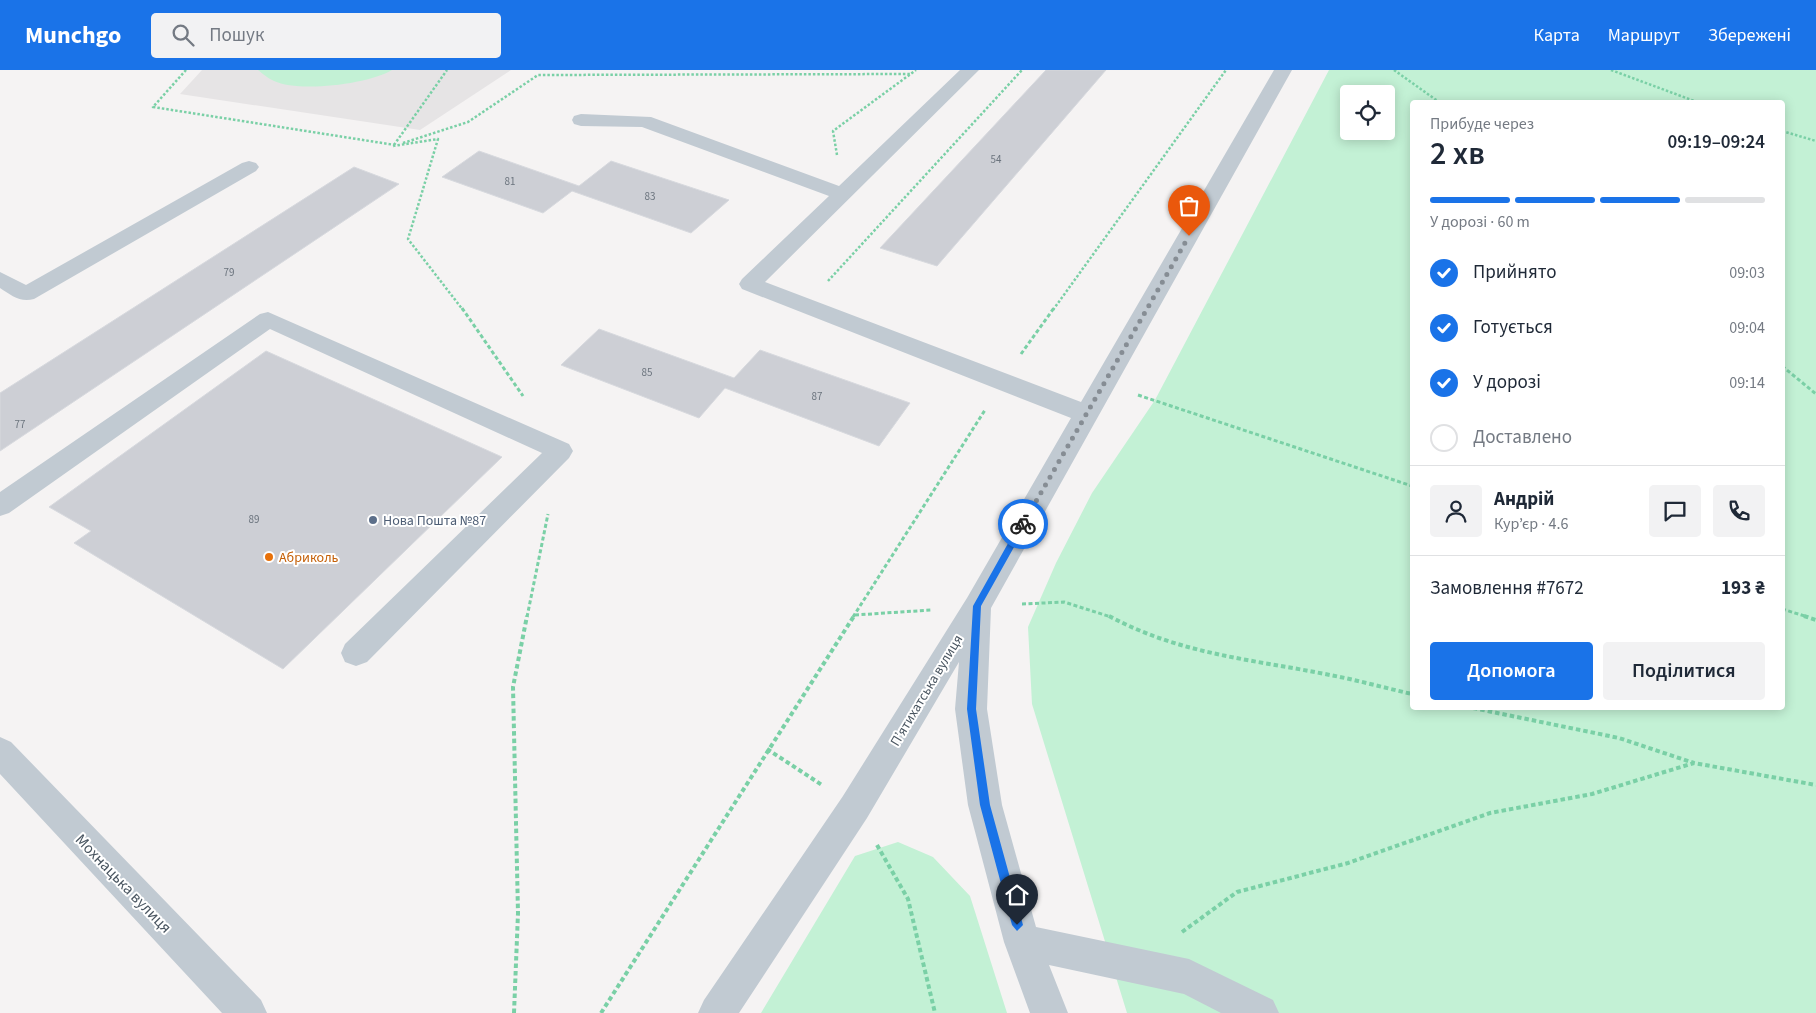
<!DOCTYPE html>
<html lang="uk">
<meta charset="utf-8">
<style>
body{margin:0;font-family:"Source Sans 3",sans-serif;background:#f2f2f3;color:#1f2937;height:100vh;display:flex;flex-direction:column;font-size:19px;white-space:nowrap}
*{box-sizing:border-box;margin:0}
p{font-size:16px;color:#747a83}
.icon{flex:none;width:28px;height:28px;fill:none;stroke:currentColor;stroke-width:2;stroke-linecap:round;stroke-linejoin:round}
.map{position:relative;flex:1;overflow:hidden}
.panel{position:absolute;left:1410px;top:30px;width:375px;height:610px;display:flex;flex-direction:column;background:#fff;border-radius:5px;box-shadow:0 2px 12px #0003}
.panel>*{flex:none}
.controls{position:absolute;left:1340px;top:15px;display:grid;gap:10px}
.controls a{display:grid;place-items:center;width:55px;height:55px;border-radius:5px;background:#fff;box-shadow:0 2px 12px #0003;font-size:25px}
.pin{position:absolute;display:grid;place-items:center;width:42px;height:42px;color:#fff;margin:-51px -21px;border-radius:50% 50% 50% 0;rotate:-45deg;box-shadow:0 0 5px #0007}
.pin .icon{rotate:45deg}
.courier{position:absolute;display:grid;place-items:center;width:50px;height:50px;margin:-25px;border:4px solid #1a73e8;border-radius:50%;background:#fff;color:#222;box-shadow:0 1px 6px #0007}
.summary em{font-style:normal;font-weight:600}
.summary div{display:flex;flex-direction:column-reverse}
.summary{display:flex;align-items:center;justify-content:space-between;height:85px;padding:0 20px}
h1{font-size:32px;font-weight:600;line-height:38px}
.bar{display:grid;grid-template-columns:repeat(4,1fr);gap:8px 5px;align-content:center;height:60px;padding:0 20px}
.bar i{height:6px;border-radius:4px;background:#e0e1e3}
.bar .selected{background:#1a73e8}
.bar p{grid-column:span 4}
.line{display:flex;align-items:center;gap:12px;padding:0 20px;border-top:1px solid #e0e1e3}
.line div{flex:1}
.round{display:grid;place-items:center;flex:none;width:52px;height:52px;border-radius:5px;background:#f2f2f3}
ol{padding:0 20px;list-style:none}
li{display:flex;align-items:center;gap:15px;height:55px}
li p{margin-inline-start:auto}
li .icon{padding:5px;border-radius:50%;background:#1a73e8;color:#fff;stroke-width:4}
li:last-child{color:#747a83}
li i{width:28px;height:28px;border:2px solid #e0e1e3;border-radius:50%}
.action{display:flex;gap:10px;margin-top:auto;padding:10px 20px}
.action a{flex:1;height:58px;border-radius:5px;background:#1a73e8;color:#fff;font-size:20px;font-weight:600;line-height:58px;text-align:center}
.action a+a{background:#f2f2f3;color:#1f2937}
header{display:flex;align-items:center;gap:30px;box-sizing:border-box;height:70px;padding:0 25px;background:#1a73e8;color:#fff}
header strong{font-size:24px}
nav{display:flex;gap:28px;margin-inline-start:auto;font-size:18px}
.search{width:350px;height:45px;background:#f2f2f3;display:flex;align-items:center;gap:12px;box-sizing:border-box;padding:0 18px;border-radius:5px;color:#747a83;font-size:19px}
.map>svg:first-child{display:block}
.education{fill:#e6e4e5}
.green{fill:#c3f1d5;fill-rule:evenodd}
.building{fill:#cdcfd5;stroke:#d7d9de}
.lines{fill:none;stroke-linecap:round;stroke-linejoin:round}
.path-far2{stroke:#7ad0a6;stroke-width:2.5;stroke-dasharray:2.5 2;stroke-linecap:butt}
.path-far1{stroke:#7ad0a6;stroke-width:3;stroke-dasharray:4 2.5;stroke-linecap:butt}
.path{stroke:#7ad0a6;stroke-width:4;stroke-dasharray:4.5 3;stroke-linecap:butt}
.minor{fill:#c1cad2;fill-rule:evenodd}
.route{fill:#1a73e8}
.done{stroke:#868d94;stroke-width:5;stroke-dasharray:0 9}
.service-dot{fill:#5c6f8a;stroke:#fff;stroke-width:2}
.food-dot{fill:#e8710a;stroke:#fff;stroke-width:2}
.labels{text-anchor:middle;stroke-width:4;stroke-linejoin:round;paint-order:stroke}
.number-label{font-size:11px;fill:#6b747e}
.service-label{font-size:14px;fill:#4e5e75;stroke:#fff;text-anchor:start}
.food-label{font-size:14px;fill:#c56008;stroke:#fff;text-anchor:start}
.street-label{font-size:14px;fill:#4a5661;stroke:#fff}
.near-street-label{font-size:16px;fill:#4a5661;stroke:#fff}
</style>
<header>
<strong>Munchgo</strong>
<div class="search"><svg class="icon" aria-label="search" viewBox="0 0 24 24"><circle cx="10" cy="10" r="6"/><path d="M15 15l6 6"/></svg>Пошук</div>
<nav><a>Карта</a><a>Маршрут</a><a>Збережені</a></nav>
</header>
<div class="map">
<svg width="1816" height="943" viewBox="0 0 1816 943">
<rect width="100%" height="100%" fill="#f5f3f3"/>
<path class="education" d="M202,0H511L420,60L180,24Z"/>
<path class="green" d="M258,0H392C369,14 299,23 274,11C269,9 263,4 258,0Z
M1329,0H1816V943H1127L1032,634L1028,557L1056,493L1092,423L1155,330ZM1349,24H1386V61H1349ZM1412,32H1782V638H1412Z
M898,772L933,787L970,826L1007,943H761L855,786Z"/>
<path class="building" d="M1046,0H1106L937,196L880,178Z
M479,81L579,116L611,91L729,130L691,163L572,121L543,143L442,107Z
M354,97L399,114L0,381V323Z
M599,259L734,308L760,280L910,333L879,376L725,318L699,348L561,295Z
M266,281L502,387L283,599L74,473L91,461L49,437Z"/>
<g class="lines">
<path class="path-far2" d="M186,0L153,37L395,75
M1394,0L1439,32
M1611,0L1697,32
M1782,61L1816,71
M403,73L468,52L538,5L910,4
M394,75L447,0
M393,76L438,69L408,169L463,240
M837,85L833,61L916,0
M828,211L1022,0
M1053,240L1226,0"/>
<path class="path-far1" d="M462,238L523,326
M1021,284L1054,238
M1782,296L1816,324
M1138,325L1412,416
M1022,534L1064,532L1111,547
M1782,539L1808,547
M855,545L931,540
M527,547L548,444
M853,547L985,340"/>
<path class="path" d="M1109,546C1182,585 1251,589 1330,605C1357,610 1385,618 1412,624
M1804,546L1816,550
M1473,638L1619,668L1694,693
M767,679L822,715
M877,775L908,829L935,943
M1182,862L1237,822L1348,793L1490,743L1592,724L1694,693L1816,715
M514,943L518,843L513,617L527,546
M601,943L854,546"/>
<path class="minor" d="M960,0H979L765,212L1081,332L1274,0H1292L991,538L987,639L1002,735L1036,857L1189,889L1273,930L1279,943H1221L1184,924L1049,895L1068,943H1030L1004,872L968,735L955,639L959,592L867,748L739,943H698L704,930L843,726L967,528L1071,348L742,219L739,214L742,209L829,126L642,57L581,56L574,54L572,50L574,46L581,44L651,47L839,116Z
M249,91L256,93L259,97L256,101L34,229C20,233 11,225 0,218V202L26,215L242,93Z
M268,242L569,374L573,381L569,388L367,592L356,596L345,592L341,583L345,574L542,383L270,259L9,443L0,446V422L260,244Z
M0,667L11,672L261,930L267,943H222L0,704Z"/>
</g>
<path class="route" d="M1023,451L1027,454L981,536L976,639L990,735L1023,855L1017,861L1012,855L980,735L967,639L973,536L1020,452Z"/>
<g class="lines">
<path class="done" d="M1023,454L1189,166"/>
</g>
<circle class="service-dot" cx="373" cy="450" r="5"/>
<circle class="food-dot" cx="269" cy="487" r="5"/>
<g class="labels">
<g class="number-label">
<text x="996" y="93">54</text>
<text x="510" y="115">81</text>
<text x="650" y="130">83</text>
<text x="229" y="206">79</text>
<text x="647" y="306">85</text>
<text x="817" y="330">87</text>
<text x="20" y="358">77</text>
<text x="254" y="453">89</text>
</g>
<g class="service-label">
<text x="383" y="455">Нова Пошта №87</text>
</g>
<g class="food-label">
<text x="279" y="492">Абриколь</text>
</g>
<g class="street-label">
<text transform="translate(926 620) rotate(-59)" y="5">П’ятихатська вулиця</text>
</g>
<g class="near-street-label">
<text transform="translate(124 813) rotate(46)" y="6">Мохнацька вулиця</text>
</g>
</g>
</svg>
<div class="controls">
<a><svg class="icon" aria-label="locate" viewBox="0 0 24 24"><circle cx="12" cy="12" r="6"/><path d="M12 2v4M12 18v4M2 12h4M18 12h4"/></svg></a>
</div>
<div class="pin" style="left:1189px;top:166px;background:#ea580c"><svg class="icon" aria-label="bag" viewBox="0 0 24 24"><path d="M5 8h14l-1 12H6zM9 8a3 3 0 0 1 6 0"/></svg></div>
<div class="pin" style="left:1017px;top:855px;background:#1f2937"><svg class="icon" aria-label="home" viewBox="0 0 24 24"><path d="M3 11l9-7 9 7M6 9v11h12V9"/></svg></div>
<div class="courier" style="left:1023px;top:454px"><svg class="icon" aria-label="bike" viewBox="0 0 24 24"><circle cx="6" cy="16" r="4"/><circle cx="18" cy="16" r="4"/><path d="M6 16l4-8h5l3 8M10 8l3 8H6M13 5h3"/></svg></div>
<section class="panel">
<div class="summary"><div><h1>2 хв</h1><p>Прибуде через</p></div><em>09:19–09:24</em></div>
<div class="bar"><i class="selected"></i><i class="selected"></i><i class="selected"></i><i></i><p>У дорозі · 60 m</p></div>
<ol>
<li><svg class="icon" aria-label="check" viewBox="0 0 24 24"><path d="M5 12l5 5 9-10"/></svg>Прийнято<p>09:03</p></li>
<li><svg class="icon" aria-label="check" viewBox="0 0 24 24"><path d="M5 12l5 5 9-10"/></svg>Готується<p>09:04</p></li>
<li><svg class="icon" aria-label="check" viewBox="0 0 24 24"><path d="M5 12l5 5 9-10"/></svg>У дорозі<p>09:14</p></li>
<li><i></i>Доставлено</li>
</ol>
<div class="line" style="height:90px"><a class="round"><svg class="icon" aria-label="person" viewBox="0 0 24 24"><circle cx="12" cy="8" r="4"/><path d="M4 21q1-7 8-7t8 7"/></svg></a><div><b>Андрій</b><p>Кур’єр · 4.6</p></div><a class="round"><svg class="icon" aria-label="chat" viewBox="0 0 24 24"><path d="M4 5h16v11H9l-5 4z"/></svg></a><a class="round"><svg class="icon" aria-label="phone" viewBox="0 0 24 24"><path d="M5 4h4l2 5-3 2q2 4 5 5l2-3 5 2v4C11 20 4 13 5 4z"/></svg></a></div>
<div class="line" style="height:65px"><div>Замовлення #7672</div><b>193 ₴</b></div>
<div class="action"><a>Допомога</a><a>Поділитися</a></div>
</section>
</div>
